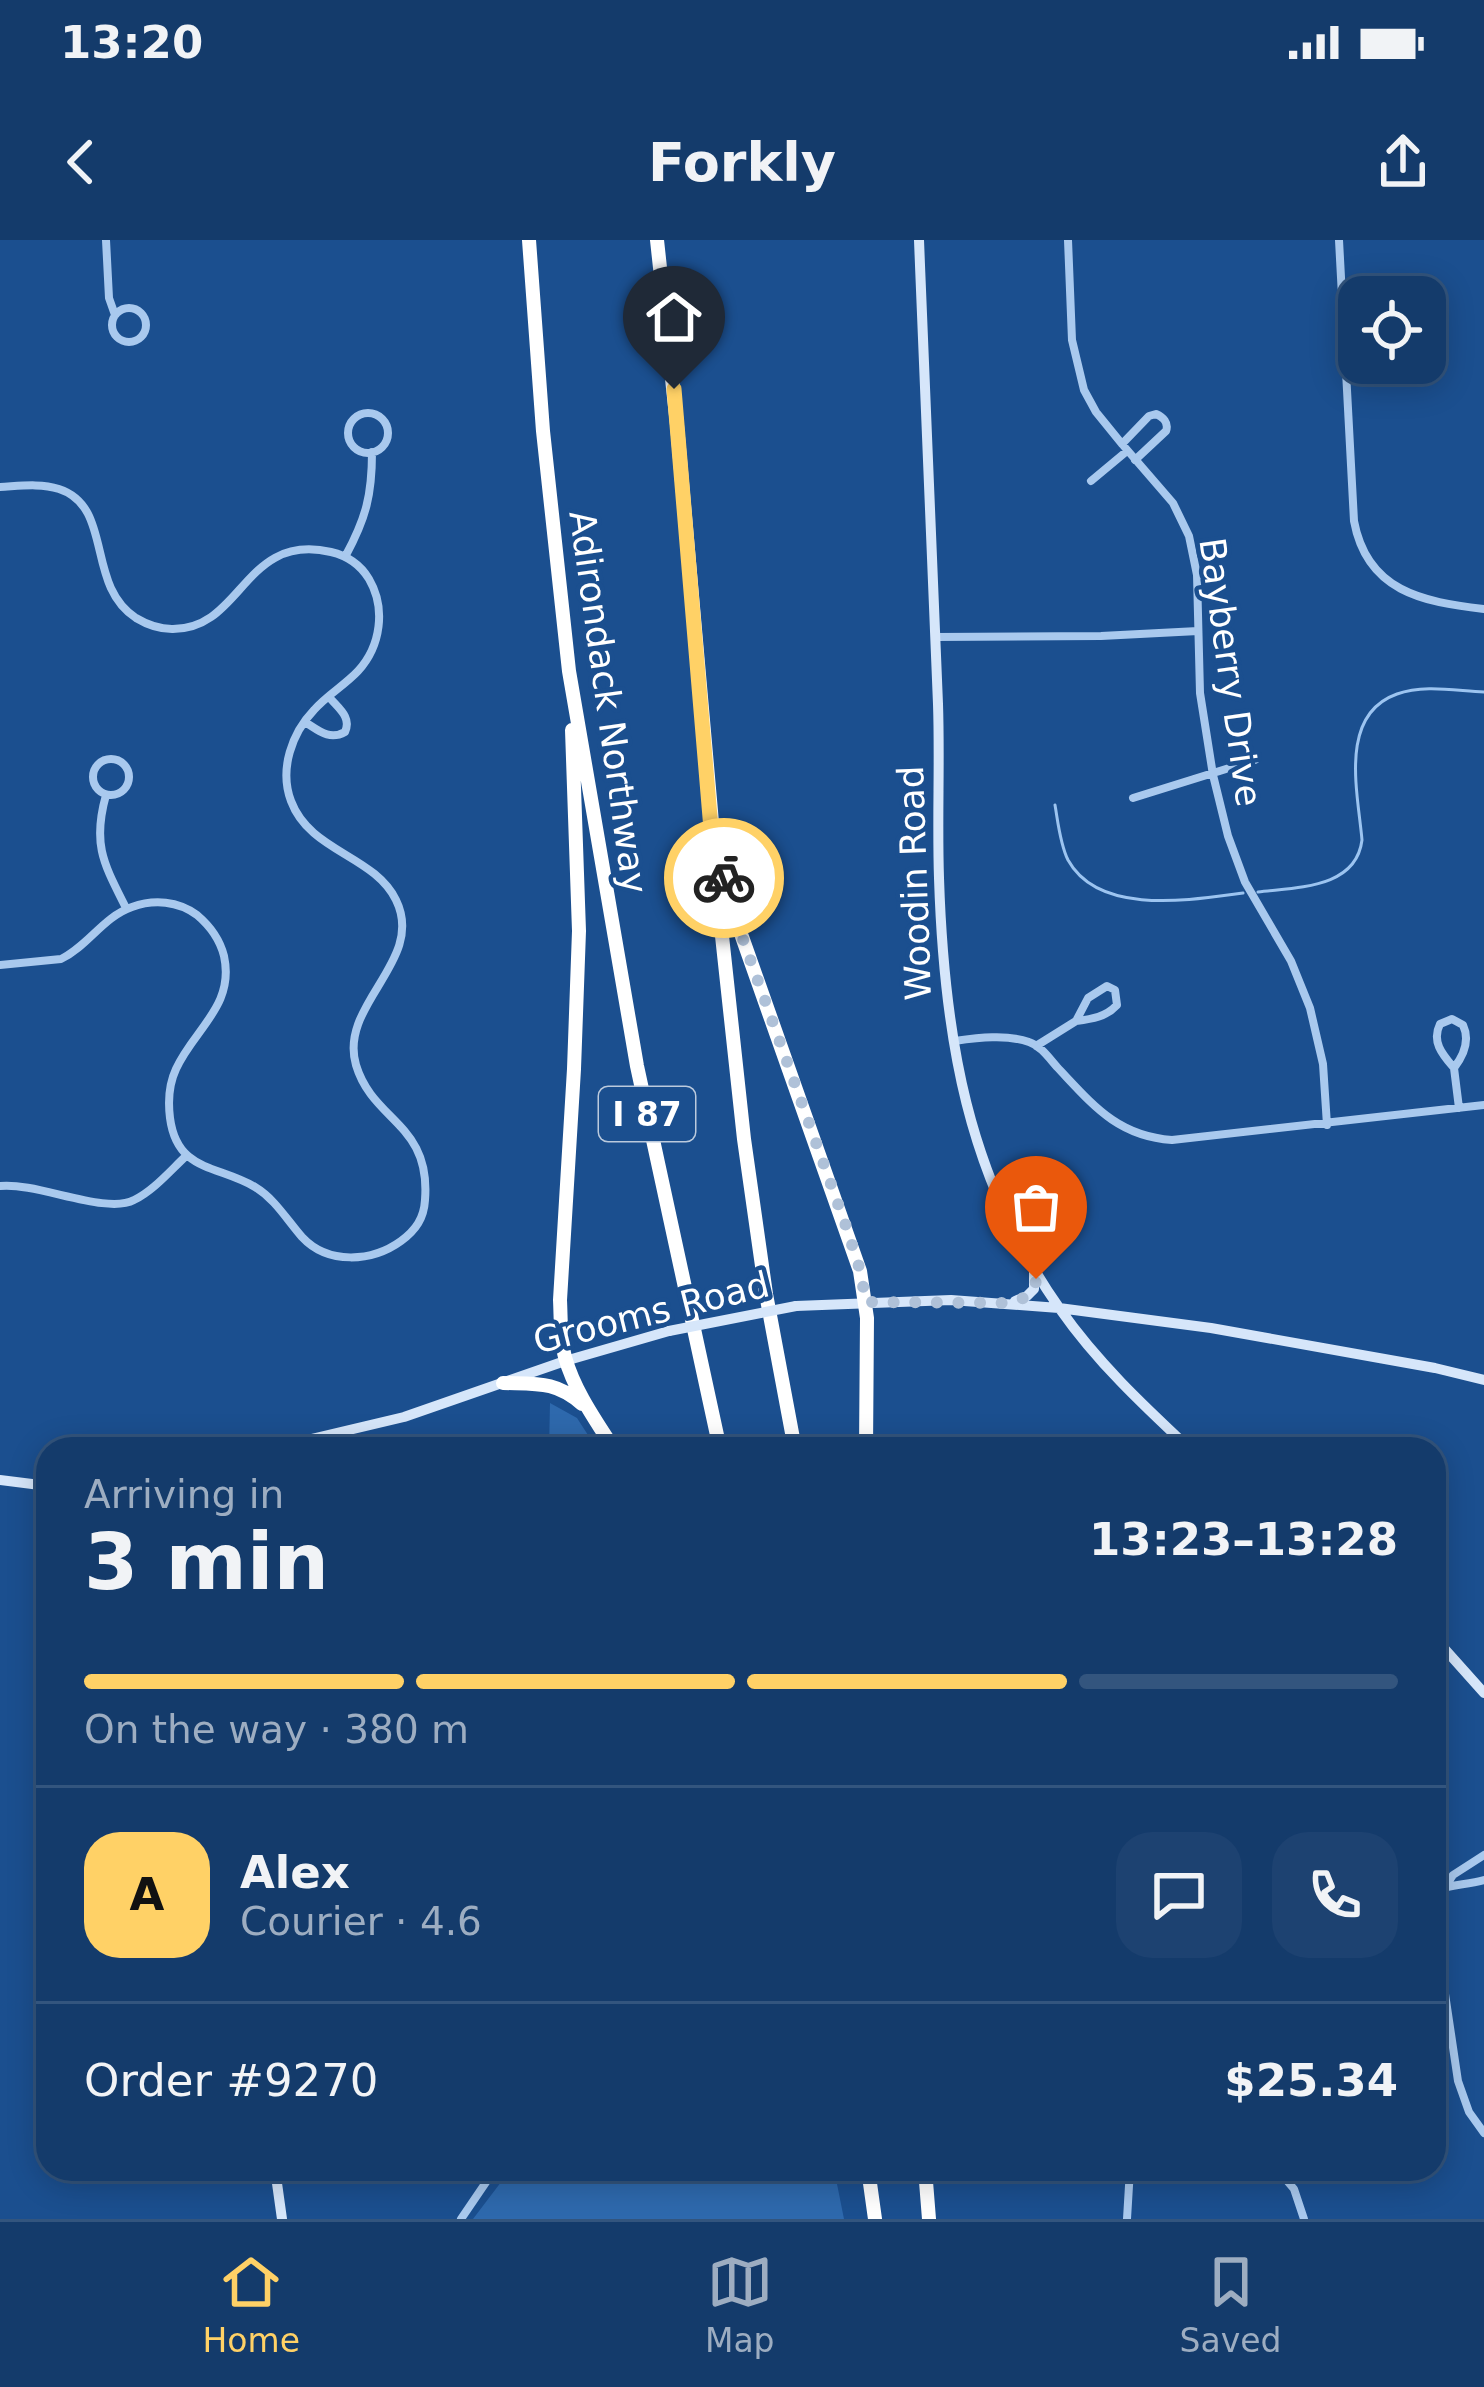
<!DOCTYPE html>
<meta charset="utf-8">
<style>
body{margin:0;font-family:"DejaVu Sans",sans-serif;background:#1d4271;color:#f1f3f6;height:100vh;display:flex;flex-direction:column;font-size:45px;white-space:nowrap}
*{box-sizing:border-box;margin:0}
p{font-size:39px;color:#9dadc1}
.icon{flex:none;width:66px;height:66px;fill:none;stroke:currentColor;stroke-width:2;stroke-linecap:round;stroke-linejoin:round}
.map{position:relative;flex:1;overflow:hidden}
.details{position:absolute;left:36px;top:1197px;width:1410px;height:744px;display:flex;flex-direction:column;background:#143b6b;border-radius:36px;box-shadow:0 6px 30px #0003,0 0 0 3px #33557e}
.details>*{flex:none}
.controls{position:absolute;left:1338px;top:36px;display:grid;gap:24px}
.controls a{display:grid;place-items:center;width:108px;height:108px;border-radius:24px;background:#143b6b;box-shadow:0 6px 30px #0003,0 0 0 3px #33557e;font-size:60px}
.pin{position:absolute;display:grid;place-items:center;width:102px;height:102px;color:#fff;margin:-123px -51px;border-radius:50% 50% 50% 0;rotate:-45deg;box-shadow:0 0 12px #0007}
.pin .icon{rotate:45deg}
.courier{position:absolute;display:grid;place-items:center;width:120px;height:120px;margin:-60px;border:9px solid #ffd166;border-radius:50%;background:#fff;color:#222;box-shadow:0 3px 15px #0007}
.summary em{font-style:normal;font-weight:700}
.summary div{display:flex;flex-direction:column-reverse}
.summary{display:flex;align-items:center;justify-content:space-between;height:204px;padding:0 48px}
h1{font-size:78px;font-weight:700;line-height:90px}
.bar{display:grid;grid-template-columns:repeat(4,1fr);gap:18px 12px;align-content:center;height:144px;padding:0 48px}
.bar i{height:15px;border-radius:9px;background:#33557e}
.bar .current{background:#ffd166}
.bar p{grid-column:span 4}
.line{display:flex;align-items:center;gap:30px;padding:0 48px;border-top:3px solid #33557e}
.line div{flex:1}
.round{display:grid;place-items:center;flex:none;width:126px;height:126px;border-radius:36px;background:#1d4271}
.status{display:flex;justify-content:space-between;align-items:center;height:84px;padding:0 60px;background:#143b6b;direction:ltr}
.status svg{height:33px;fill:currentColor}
header{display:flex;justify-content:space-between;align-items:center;height:156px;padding:0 48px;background:#143b6b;font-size:54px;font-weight:700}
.menu{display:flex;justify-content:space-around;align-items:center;height:168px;border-top:3px solid #33557e;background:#143b6b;font-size:33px;color:#9dadc1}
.menu a{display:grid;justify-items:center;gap:6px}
.menu .current{color:#ffd166}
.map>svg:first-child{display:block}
.green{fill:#2e69ad}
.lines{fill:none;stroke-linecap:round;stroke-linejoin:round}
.stream{stroke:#9cc4f0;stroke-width:3}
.street{stroke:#a9c9ee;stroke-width:8}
.secondary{stroke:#d6e6fa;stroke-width:10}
.highway{stroke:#fff;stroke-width:14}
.secondary-bridge{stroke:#d6e6fa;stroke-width:10}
.done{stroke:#afc1d8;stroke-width:12;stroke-dasharray:0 21.6}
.route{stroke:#ffd166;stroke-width:15}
.labels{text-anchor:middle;stroke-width:9;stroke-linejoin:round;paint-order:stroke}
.shield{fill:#1b4f8f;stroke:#bbcadd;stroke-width:3}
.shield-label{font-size:33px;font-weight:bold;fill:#fff}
.street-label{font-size:36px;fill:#fff;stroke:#1b4f8f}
</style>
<div class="status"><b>13:20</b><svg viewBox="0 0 49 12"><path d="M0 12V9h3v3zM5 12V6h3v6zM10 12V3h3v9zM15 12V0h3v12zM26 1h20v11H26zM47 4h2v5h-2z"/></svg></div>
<header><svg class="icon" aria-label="back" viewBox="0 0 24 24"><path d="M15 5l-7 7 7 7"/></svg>Forkly<svg class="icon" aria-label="share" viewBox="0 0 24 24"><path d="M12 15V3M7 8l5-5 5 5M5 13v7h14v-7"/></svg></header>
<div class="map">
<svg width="1484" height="1979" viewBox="0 0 1484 1979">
<rect width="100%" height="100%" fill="#1b4f8f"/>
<path class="green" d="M550,1163L577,1178L597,1209H549Z
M511,1929H555L565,1935L596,1929H834L844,1979H473Z"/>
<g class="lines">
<path class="stream" d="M1055,565C1058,582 1060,604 1068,620C1099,676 1190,660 1243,653
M1258,652C1296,647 1356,649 1362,600C1358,553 1338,475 1397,454C1424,444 1457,451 1484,452"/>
<path class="street" d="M106,0L109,58L115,75
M1068,0L1072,100L1084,150L1096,172L1122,204L1173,263L1189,296L1197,335L1200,453L1213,535L1228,596L1245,642L1291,721L1310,768L1323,824L1327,885
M1339,0L1354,281C1367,351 1422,362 1484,369
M112 85a17 17 0 1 1 34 0a17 17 0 1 1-34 0Z
M348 193a20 20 0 1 1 40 0a20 20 0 1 1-40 0Z
M1122,204L1149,176L1156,174C1163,177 1169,183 1166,191L1135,220
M1091,241L1127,211
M0,247C20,246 40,243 59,249C114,267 85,345 136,378C146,384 159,389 172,389C243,390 243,292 331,312C348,316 360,324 369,339C386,368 381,406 358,431C345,445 327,455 314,470C292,493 279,529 291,561C310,612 374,615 396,660C426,721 338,764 356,825C373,882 431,883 425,960C424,978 416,990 401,1001C372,1022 328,1025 302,997C287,980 275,959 255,947C218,925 177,932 170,878C168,862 169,844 176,829C194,789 235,766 224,716C220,700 210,686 197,675C178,661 154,659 132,667C103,677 88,706 61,719L0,725
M346,315C366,278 372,255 372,212
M936,397L1101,396L1198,391
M305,482C318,490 329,501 345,492C352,477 338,468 329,457
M93 537a18 18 0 1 1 36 0a18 18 0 1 1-36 0Z
M106,555C92,605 104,624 126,668
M1133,558L1255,520
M1107,746L1115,750L1117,765C1106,777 1092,779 1076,781L1088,758Z
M1452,779L1463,785C1470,800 1464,815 1454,828C1443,815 1431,802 1440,784Z
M954,801C977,798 1007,794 1029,802C1041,806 1049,818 1057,827C1093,865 1117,896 1172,900L1484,865
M1036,806L1076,781
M1454,828L1459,868
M0,946C37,942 106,975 134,960C153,951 170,931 186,916
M1447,1644L1453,1635L1484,1615
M1434,1651C1450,1644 1467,1645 1484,1640
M1434,1680L1458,1841L1469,1872L1484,1893
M1277,1929L1294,1949L1304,1979
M461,1979L495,1929
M1127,1979L1130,1929"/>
<path class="secondary" d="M919,0C925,155 933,310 938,464C940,522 937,580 939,638C944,796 967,937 1060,1069C1097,1122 1143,1165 1190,1209
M1015,1061L1027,1056L1034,1049V1032
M796,1066L951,1060L1059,1068L1211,1088L1435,1128L1484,1140
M269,1209L404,1177L565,1121L669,1091
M0,1240L48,1246
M1434,1397L1484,1453
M275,1929L282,1979"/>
<path class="highway" d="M529,0L543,191L569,431L637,826L720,1209
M657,0L677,185L722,696L744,899L766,1054L795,1209
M572,490L579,691L574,829L560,1060C561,1079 560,1099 565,1117C574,1150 596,1181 614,1209
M722,632L740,691L860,1031L867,1078L866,1209
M503,1143C537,1144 556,1141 582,1164
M868,1929L875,1979
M925,1929L929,1979"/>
<path class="secondary-bridge" d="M669,1091L796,1066"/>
</g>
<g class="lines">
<path class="done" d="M724,638L740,691L846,986L860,1030L866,1062L1006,1063C1021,1060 1035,1056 1036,1039"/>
<path class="route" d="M674,149L712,601L724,638"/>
</g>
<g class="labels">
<rect class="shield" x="599" y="847" width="96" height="54" rx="9"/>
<g class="shield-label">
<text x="647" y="886">I 87</text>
</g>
<g class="street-label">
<text transform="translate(1231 432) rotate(82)" y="13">Bayberry Drive</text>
<text transform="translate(609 462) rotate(82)" y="13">Adirondack Northway</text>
<text transform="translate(914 643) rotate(-92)" y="13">Woodin Road</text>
<text transform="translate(651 1072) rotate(-14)" y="13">Grooms Road</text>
</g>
</g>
</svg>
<div class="controls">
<a><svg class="icon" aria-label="locate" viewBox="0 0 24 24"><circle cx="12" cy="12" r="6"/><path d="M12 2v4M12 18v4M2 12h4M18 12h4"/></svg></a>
</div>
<div class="pin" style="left:1036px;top:1039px;background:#ea580c"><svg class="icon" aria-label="bag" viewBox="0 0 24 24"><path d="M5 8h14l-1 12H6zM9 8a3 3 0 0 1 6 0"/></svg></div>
<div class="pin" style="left:674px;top:149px;background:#1f2937"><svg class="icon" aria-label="home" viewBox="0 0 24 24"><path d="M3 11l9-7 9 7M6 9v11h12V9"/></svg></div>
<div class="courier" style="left:724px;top:638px"><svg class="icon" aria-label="bike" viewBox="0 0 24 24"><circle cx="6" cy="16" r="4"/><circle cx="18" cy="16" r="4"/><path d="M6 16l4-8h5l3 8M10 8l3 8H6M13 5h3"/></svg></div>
<section class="details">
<div class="summary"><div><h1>3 min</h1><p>Arriving in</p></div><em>13:23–13:28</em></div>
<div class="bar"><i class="current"></i><i class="current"></i><i class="current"></i><i></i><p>On the way · 380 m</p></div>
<div class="line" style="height:216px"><b class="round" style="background:#ffd166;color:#111">A</b><div><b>Alex</b><p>Courier · 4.6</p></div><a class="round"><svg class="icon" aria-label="chat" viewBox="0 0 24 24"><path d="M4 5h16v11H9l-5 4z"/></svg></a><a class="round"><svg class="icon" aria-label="phone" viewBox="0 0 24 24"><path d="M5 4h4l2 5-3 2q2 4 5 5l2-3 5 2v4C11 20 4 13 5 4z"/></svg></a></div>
<div class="line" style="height:156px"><div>Order #9270</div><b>$25.34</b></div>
</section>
</div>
<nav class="menu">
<a class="current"><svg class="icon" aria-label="home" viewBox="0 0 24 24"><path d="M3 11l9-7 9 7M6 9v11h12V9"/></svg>Home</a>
<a><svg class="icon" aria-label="map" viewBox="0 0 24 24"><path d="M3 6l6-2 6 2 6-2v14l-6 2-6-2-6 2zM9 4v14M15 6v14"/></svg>Map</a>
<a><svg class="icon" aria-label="saved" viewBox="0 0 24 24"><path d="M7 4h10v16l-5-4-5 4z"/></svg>Saved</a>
</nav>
